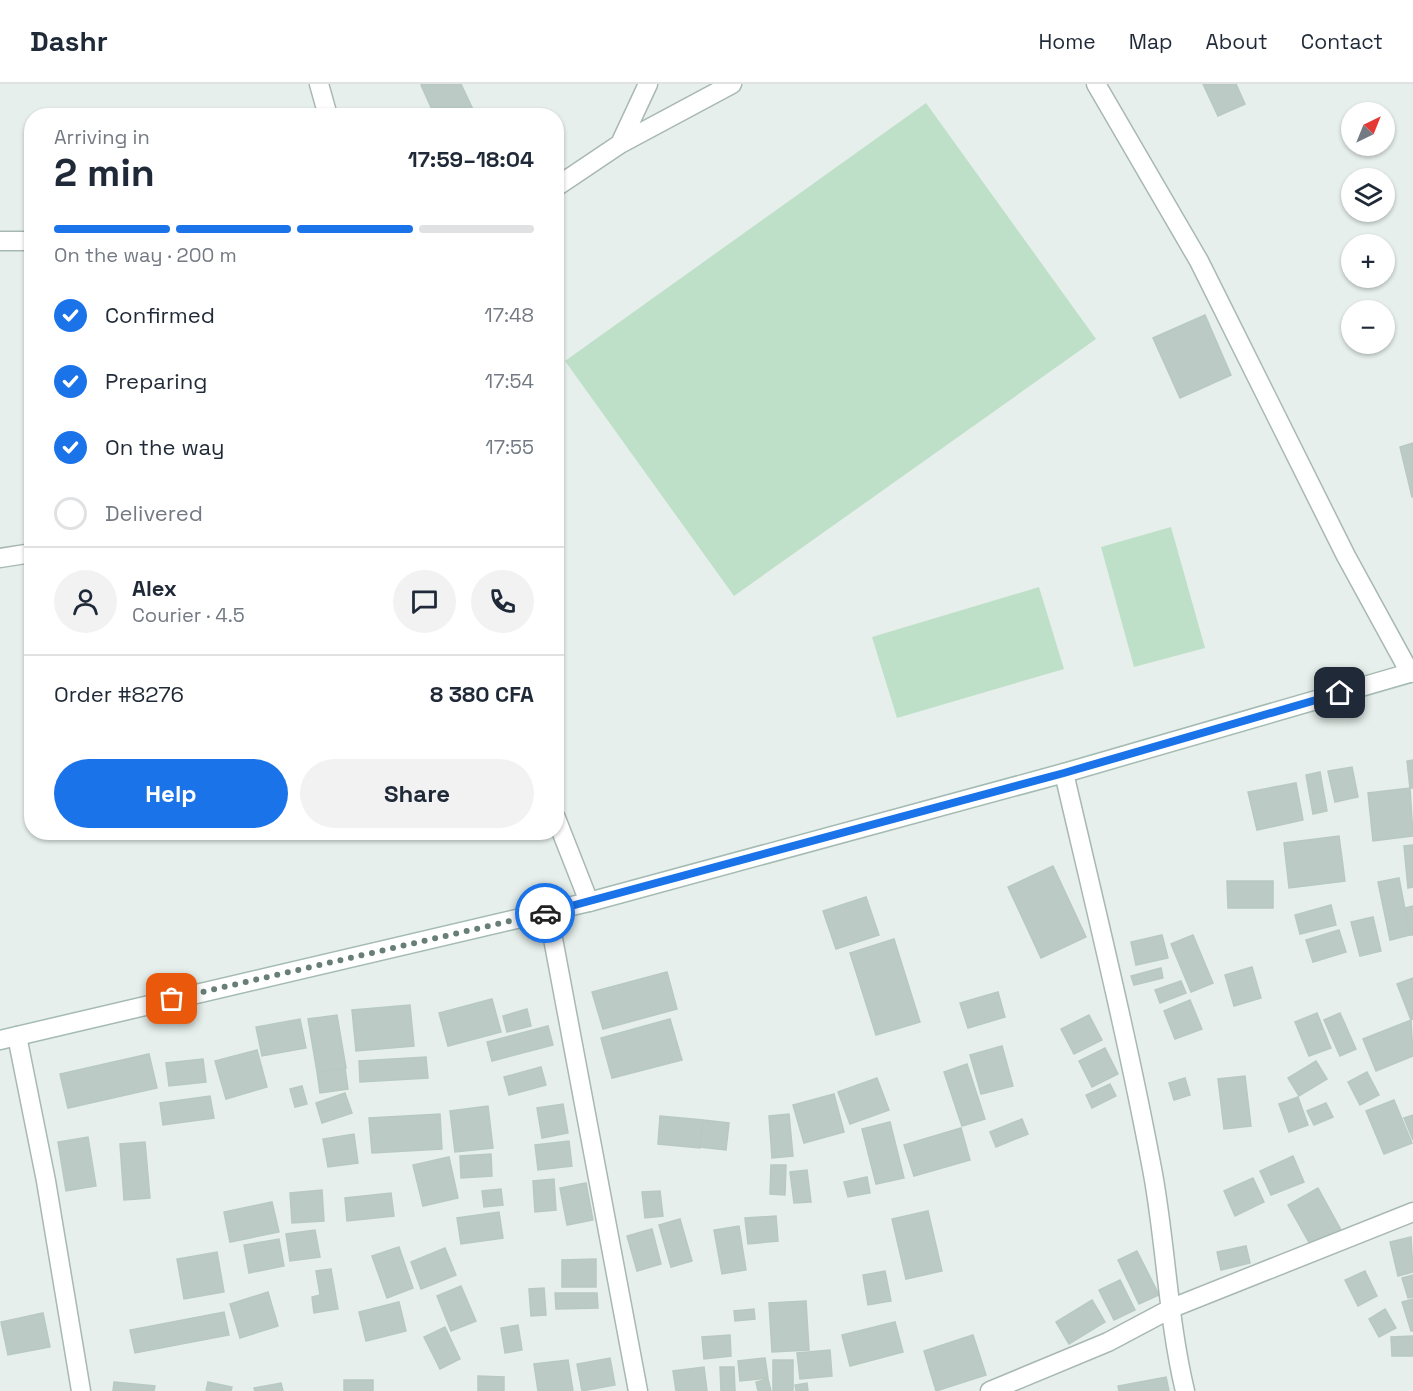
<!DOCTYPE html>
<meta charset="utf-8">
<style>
body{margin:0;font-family:"Space Grotesk",sans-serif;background:#f2f2f3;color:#1f2937;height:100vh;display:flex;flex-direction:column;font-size:22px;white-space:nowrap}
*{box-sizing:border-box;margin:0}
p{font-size:20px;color:#747a83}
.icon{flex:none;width:33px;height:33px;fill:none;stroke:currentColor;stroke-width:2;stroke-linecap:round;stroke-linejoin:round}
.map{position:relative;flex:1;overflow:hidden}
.panel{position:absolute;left:24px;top:24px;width:540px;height:732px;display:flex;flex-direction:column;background:#fff;border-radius:24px;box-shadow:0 2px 4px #0004}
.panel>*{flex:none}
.needle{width:39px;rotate:43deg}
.buttons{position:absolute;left:1341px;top:18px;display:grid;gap:12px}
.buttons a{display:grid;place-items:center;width:54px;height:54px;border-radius:50%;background:#fff;box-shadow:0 2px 4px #0004;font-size:30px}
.pin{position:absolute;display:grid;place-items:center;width:51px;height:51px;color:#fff;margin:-26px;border-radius:12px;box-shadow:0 3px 9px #0006}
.courier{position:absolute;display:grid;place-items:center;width:60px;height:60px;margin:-30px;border:4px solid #1a73e8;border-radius:50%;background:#fff;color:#222;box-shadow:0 2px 8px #0007}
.overview em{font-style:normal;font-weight:600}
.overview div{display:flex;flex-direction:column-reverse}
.overview{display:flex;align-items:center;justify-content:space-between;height:102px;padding:0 30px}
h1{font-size:39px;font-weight:600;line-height:45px}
.bar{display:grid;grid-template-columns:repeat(4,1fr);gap:9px 6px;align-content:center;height:72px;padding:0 30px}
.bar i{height:8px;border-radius:4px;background:#e0e1e3}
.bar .current{background:#1a73e8}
.bar p{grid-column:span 4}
.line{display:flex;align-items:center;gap:15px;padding:0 30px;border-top:2px solid #e0e1e3}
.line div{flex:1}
.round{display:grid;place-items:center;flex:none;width:63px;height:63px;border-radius:32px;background:#f2f2f3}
ol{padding:0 30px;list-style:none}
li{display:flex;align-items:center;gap:18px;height:66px}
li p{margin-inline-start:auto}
li .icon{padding:6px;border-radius:50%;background:#1a73e8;color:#fff;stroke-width:4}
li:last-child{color:#747a83}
li i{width:33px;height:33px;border:3px solid #e0e1e3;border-radius:50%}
.action{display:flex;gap:12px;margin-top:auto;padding:12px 30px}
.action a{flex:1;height:69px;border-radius:36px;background:#1a73e8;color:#fff;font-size:24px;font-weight:600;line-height:69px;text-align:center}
.action a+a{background:#f2f2f3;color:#1f2937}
header{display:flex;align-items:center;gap:36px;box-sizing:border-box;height:84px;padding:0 30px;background:#fff;border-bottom:2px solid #e0e1e3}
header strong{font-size:28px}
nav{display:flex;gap:33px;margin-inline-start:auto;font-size:21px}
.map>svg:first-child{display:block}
.green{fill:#bfe0c8}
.building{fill:#bbcac4;stroke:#b8c9c2;stroke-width:1.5}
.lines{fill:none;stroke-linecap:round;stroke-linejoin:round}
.street-casing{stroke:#a8b8b2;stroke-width:21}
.secondary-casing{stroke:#a4bbb3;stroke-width:21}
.street{stroke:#fff;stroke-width:18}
.secondary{stroke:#fff;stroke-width:18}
.done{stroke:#687f78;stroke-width:6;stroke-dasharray:0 10.8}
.route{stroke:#1a73e8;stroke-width:8}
</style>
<header>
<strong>Dashr</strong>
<nav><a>Home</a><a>Map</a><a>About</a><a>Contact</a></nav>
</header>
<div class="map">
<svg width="1413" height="1307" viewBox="0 0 1413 1307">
<rect width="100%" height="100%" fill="#e6efeb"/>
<path class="green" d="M926,19L1096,255L734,512L565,277Z
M1171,443L1205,564L1134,583L1101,463Z
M1039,503L1064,585L897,634L872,553Z"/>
<path class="building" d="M423,0H461L476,32H435L421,1Z
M1203,0H1236L1245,20L1218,32Z
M1205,231L1231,291L1180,314L1153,254Z
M1413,359V413H1412L1400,363Z
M1413,676V704H1410L1407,677Z
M1352,683L1358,713L1335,718L1328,687Z
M1320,688L1327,727L1313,730L1306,691Z
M1296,699L1303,736L1257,746L1248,708Z
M1410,704L1413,752L1373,757L1368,709Z
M1339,752L1345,797L1289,804L1284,759Z
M1413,761V803L1408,804L1404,762Z
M1053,782L1086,853L1041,874L1008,803Z
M1399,794L1410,851L1390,856L1378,798Z
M1227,797H1273V824H1228Z
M866,813L879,851L836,865L823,827Z
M1331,821L1336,841L1300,850L1295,831Z
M1413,822V851H1410L1405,824Z
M1373,833L1381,867L1360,872L1351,838Z
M1339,846L1346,868L1313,878L1306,856Z
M1162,851L1168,874L1136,881L1131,858Z
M1193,851L1213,899L1191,908L1171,860Z
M894,855L920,938L876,951L850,869Z
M1252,883L1261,914L1234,922L1225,891Z
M1161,884L1163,894L1134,901L1131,892Z
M667,888L677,925L603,945L592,908Z
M1413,894V935L1411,936L1397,900Z
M1181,897L1186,909L1160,919L1155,906Z
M998,908L1005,933L968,944L960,919Z
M492,915L501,948L448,962L439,929Z
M1190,916L1202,945L1175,955L1164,927Z
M410,921L414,962L356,967L352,926Z
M527,925L531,942L507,948L503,932Z
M1317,929L1331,964L1309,972L1295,938Z
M1340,929L1356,965L1340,972L1324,936Z
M337,931L346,984L317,988L308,935Z
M1089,931L1102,956L1074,970L1061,945Z
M300,935L306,964L262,972L256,943Z
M670,935L682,976L612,994L601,954Z
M1411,936L1413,972L1376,987L1363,955Z
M548,942L553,961L492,977L487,958Z
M1002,962L1013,1002L981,1010L970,971Z
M1105,964L1118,990L1092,1003L1079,977Z
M257,966L267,1003L226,1015L215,977Z
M149,970L157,1004L68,1024L60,990Z
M426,973L428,994L360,998L359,977Z
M203,975L206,998L169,1002L166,979Z
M1316,977L1327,995L1299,1012L1288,994Z
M967,980L985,1035L962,1042L944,988Z
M541,983L546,1001L509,1011L504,993Z
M345,984L348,1005L320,1009L317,988Z
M1367,988L1379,1011L1360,1021L1348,998Z
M1245,992L1251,1042L1224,1045L1218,995Z
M877,994L889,1026L850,1040L838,1008Z
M1185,994L1190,1011L1174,1016L1169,999Z
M1110,1000L1116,1012L1092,1024L1086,1011Z
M302,1002L307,1020L295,1023L290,1005Z
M345,1009L352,1029L322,1039L316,1019Z
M834,1010L844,1048L804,1059L793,1021Z
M210,1012L214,1034L163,1041L160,1019Z
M1298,1013L1308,1041L1289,1048L1279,1020Z
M1394,1016L1412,1059L1384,1070L1366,1027Z
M1326,1019L1333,1033L1314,1041L1307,1027Z
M563,1020L568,1049L542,1054L537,1024Z
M488,1022L493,1064L455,1068L450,1027Z
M440,1030L442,1065L372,1069L369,1034Z
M789,1030L793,1072L772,1074L769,1032Z
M1413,1031V1056L1404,1034Z
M660,1032L703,1036L700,1064L658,1060Z
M1022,1035L1028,1050L996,1063L990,1048Z
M703,1036L729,1039L726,1066L700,1063Z
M890,1038L904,1094L876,1100L862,1045Z
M961,1044L970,1076L914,1092L904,1061Z
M354,1050L358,1079L328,1083L323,1055Z
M88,1053L96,1102L66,1107L58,1058Z
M569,1057L572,1082L538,1086L535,1061Z
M145,1058L150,1114L124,1116L120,1060Z
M491,1070L492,1092L461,1094L460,1072Z
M1293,1072L1304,1098L1271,1111L1260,1087Z
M449,1073L458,1114L423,1122L413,1081Z
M771,1081H786L785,1111L770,1110Z
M807,1086L811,1118L794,1119L790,1088Z
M867,1093L870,1109L848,1113L844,1098Z
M1253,1094L1264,1118L1235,1132L1224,1107Z
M554,1095L556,1126L535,1128L533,1097Z
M586,1099L593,1136L567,1141L560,1104Z
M1318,1104L1341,1146L1311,1162L1288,1121Z
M501,1105L503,1121L484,1123L482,1107Z
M322,1106L324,1137L292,1139L290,1109Z
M660,1107L663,1132L645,1134L642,1108Z
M391,1109L394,1132L347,1137L345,1114Z
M272,1118L279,1148L230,1158L224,1128Z
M928,1127L942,1187L906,1195L892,1135Z
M499,1128L503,1154L461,1160L457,1134Z
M776,1132L778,1157L748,1160L745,1134Z
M680,1135L692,1177L671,1183L659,1141Z
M739,1142L746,1186L722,1190L714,1146Z
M652,1145L661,1180L637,1187L627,1152Z
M315,1146L320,1173L290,1177L286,1150Z
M1411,1153L1413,1188L1398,1192L1390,1158Z
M279,1155L284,1182L249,1189L244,1161Z
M1246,1162L1250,1179L1221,1186L1217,1168Z
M399,1163L413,1204L387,1214L372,1172Z
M445,1164L456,1191L421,1205L411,1178Z
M1137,1167L1159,1211L1139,1220L1118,1176Z
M217,1168L224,1208L184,1215L177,1175Z
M596,1175V1203H562V1176Z
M331,1185L338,1225L314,1229L312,1213L320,1211L316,1187Z
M885,1187L891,1217L868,1221L863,1191Z
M1365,1187L1377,1212L1358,1222L1345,1196Z
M1413,1191V1213L1408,1214L1402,1194Z
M1120,1196L1135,1226L1114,1236L1099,1206Z
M461,1202L476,1237L451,1247L437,1212Z
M544,1204L546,1231L531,1232L529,1205Z
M268,1208L278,1242L240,1254L230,1220Z
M555,1209H597L598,1224L556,1225Z
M1413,1215V1247H1411L1402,1218Z
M1092,1216L1105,1238L1069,1260L1056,1238Z
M806,1217L809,1266L772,1268L769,1219Z
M399,1218L406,1247L366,1257L359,1228Z
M754,1225L755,1235L735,1237L734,1227Z
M1385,1225L1396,1244L1379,1253L1369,1235Z
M224,1228L229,1251L135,1269L130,1246Z
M43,1229L50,1263L8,1271L1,1238Z
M895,1238L903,1268L850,1282L842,1251Z
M518,1241L522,1266L505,1269L501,1244Z
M445,1243L460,1275L440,1285L424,1253Z
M730,1251L731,1272L704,1275L702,1253Z
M973,1251L986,1291L936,1307L924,1267Z
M1413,1252V1272H1392L1391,1253Z
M830,1266L832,1292L800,1295L797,1269Z
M610,1274L615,1301L582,1307L577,1280Z
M765,1274L768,1294L740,1297L738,1277Z
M568,1276L573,1307H538L534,1280Z
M773,1276H793V1307H773Z
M704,1283L707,1307H676L673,1287Z
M720,1283H734L735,1307H721Z
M478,1292L504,1293V1307H478Z
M1166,1293L1169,1307H1119L1118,1302Z
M768,1295L771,1307H758L756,1298Z
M344,1296H373V1307H344Z
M114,1298L155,1302L154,1307H113Z
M208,1298L232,1303L231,1307H206Z
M281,1299L283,1307H255L254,1304Z
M807,1299L808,1307H796L795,1301Z"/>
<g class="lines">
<g class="street-casing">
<path id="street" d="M319,0L328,32
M1096,0L1199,177L1346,472L1410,589
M620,60L732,0
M556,103L620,60L648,0
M0,157H32
M0,474L32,469
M1064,689C1095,822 1128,956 1153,1090C1166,1162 1168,1236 1185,1307
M556,734L589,818
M548,828L638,1307
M17,952L46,1097L81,1307
M990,1307L1108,1258L1172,1224L1413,1128"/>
</g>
<g class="secondary-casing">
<path id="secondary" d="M0,956L589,818L1064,689L1413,588"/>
</g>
<use href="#street" class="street"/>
<use href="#secondary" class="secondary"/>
</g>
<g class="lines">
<path class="done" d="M172,915L545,829"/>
<path class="route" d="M545,829L1064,689L1340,609"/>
</g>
</svg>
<div class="buttons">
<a><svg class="needle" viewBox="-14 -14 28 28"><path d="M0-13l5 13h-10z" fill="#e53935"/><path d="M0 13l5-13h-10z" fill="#747a83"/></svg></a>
<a><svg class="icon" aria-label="layers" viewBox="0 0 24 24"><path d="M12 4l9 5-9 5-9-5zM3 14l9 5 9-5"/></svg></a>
<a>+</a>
<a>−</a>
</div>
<div class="pin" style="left:172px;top:915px;background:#ea580c"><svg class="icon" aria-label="bag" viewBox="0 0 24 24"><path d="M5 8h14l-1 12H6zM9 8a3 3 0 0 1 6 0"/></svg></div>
<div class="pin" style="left:1340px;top:609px;background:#1f2937"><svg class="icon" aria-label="home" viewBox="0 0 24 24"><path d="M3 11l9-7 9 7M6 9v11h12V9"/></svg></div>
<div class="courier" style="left:545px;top:829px"><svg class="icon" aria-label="car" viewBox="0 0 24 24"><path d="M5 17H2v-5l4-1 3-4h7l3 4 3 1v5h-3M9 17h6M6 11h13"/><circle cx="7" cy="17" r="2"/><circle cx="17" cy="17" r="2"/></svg></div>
<section class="panel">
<div class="overview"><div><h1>2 min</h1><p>Arriving in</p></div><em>17:59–18:04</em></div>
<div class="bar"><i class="current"></i><i class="current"></i><i class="current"></i><i></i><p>On the way · 200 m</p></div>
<ol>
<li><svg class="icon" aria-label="check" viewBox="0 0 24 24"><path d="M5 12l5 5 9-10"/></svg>Confirmed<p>17:48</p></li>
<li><svg class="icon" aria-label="check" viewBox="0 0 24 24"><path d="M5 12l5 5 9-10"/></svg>Preparing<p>17:54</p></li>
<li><svg class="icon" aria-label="check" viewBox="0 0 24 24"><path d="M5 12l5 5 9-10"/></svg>On the way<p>17:55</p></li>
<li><i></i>Delivered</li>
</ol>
<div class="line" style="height:108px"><a class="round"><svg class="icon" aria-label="person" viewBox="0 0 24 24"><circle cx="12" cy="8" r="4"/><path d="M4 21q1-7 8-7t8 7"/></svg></a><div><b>Alex</b><p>Courier · 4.5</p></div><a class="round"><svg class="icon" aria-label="chat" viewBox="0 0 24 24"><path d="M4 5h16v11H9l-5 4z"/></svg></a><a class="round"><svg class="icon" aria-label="phone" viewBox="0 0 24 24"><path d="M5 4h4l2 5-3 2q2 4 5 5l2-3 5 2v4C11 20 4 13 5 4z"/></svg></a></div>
<div class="line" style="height:78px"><div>Order #8276</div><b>8 380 CFA</b></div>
<div class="action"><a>Help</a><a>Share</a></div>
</section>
</div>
